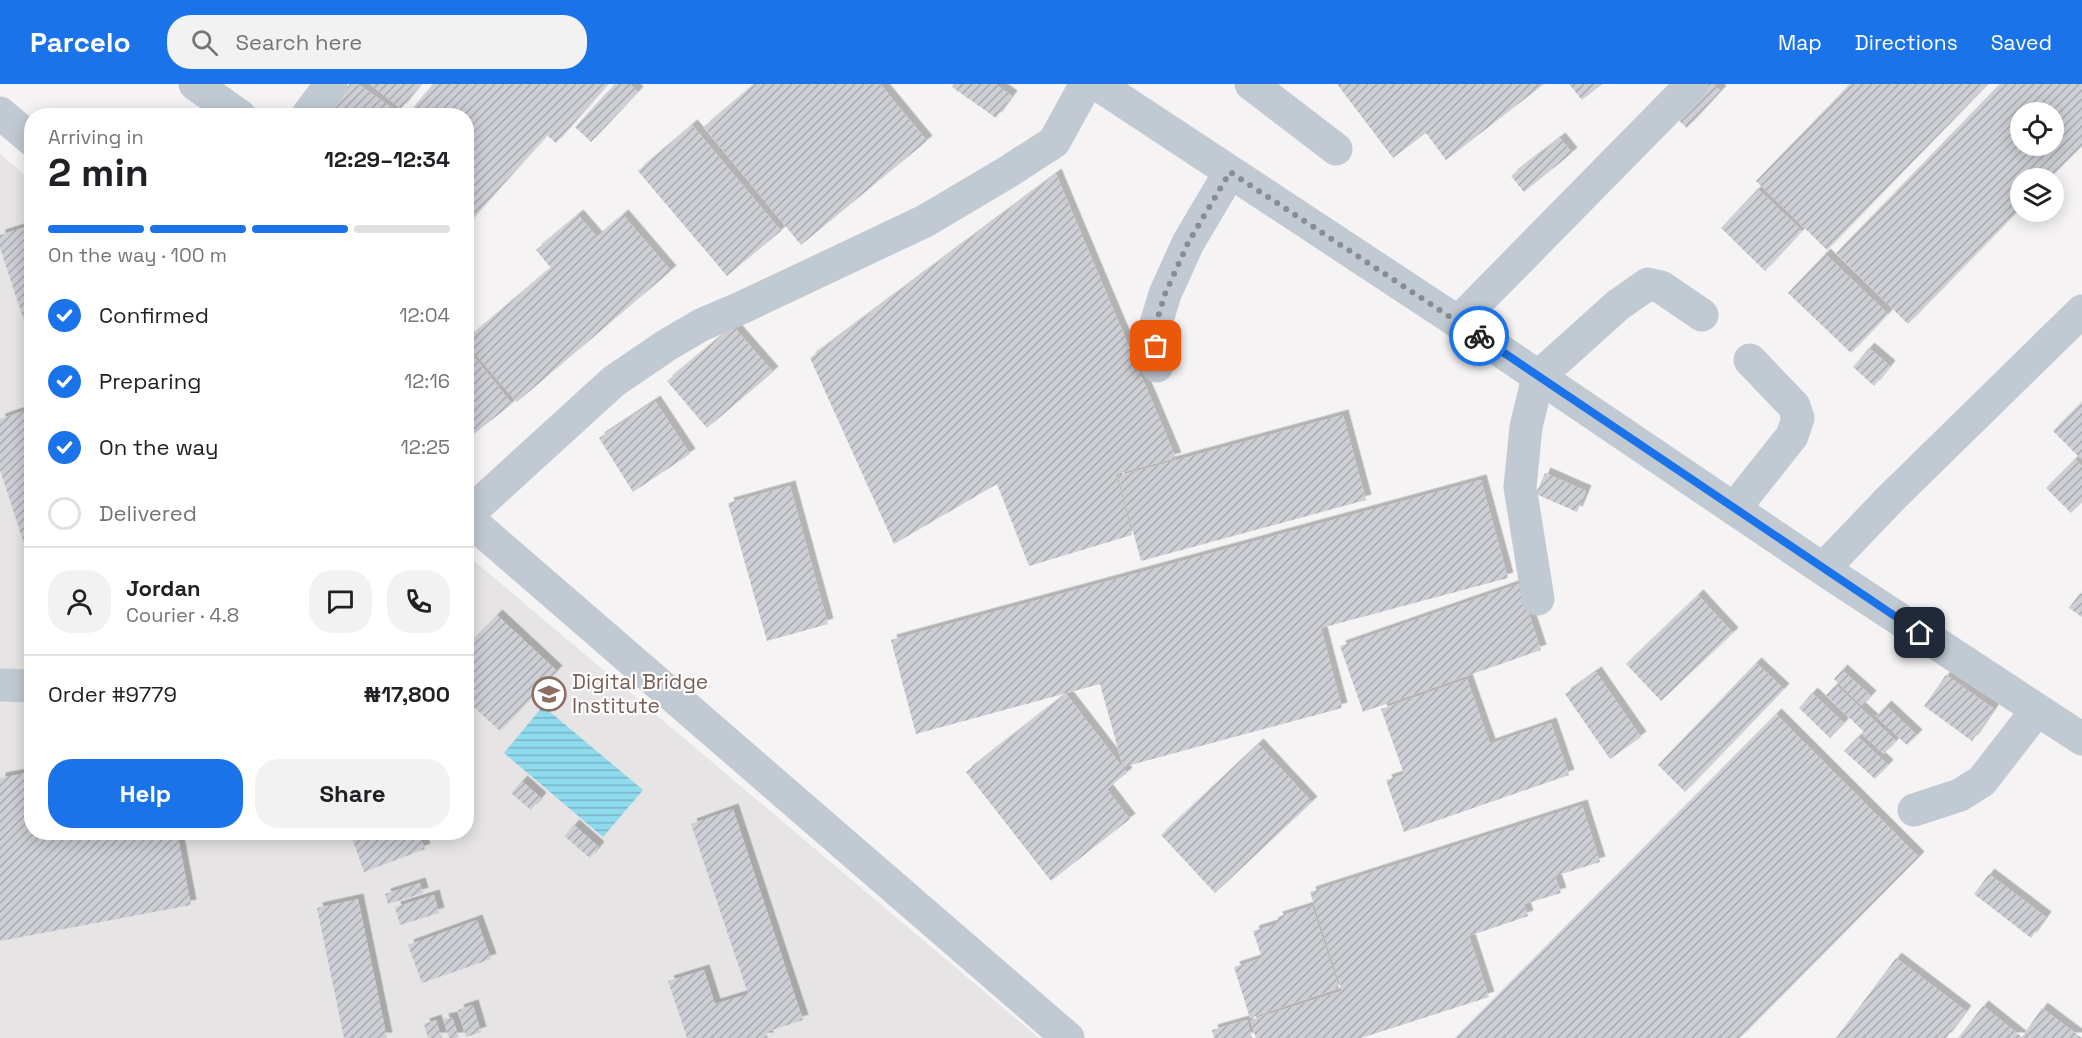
<!DOCTYPE html>
<meta charset="utf-8">
<style>
body{margin:0;font-family:"Space Grotesk",sans-serif;background:#f2f2f2;color:#202124;height:100vh;display:flex;flex-direction:column;font-size:22px;white-space:nowrap}
*{box-sizing:border-box;margin:0}
p{font-size:20px;color:#757577}
.icon{flex:none;width:33px;height:33px;fill:none;stroke:currentColor;stroke-width:2;stroke-linecap:round;stroke-linejoin:round}
.map{position:relative;flex:1;overflow:hidden}
.details{position:absolute;left:24px;top:24px;width:450px;height:732px;display:flex;flex-direction:column;background:#fff;border-radius:24px;box-shadow:0 3px 15px #0003}
.details>*{flex:none}
.tools{position:absolute;left:2010px;top:18px;display:grid;gap:12px}
.tools a{display:grid;place-items:center;width:54px;height:54px;border-radius:50%;background:#fff;box-shadow:0 3px 15px #0003;font-size:30px}
.pin{position:absolute;display:grid;place-items:center;width:51px;height:51px;color:#fff;margin:-26px;border-radius:12px;box-shadow:0 3px 9px #0006}
.courier{position:absolute;display:grid;place-items:center;width:60px;height:60px;margin:-30px;border:4px solid #1a73e8;border-radius:50%;background:#fff;color:#222;box-shadow:0 2px 8px #0007}
.head em{font-style:normal;font-weight:800}
.head div{display:flex;flex-direction:column-reverse}
.head{display:flex;align-items:center;justify-content:space-between;height:102px;padding:0 24px}
h1{font-size:39px;font-weight:800;line-height:45px}
.bar{display:grid;grid-template-columns:repeat(4,1fr);gap:9px 6px;align-content:center;height:72px;padding:0 24px}
.bar i{height:8px;border-radius:4px;background:#e0e0e0}
.bar .selected{background:#1a73e8}
.bar p{grid-column:span 4}
.line{display:flex;align-items:center;gap:15px;padding:0 24px;border-top:2px solid #e0e0e0}
.line div{flex:1}
.round{display:grid;place-items:center;flex:none;width:63px;height:63px;border-radius:24px;background:#f2f2f2}
ol{padding:0 24px;list-style:none}
li{display:flex;align-items:center;gap:18px;height:66px}
li p{margin-inline-start:auto}
li .icon{padding:6px;border-radius:50%;background:#1a73e8;color:#fff;stroke-width:4}
li:last-child{color:#757577}
li i{width:33px;height:33px;border:3px solid #e0e0e0;border-radius:50%}
.cta{display:flex;gap:12px;margin-top:auto;padding:12px 24px}
.cta a{flex:1;height:69px;border-radius:24px;background:#1a73e8;color:#fff;font-size:24px;font-weight:800;line-height:69px;text-align:center}
.cta a+a{background:#f2f2f2;color:#202124}
header{display:flex;align-items:center;gap:36px;box-sizing:border-box;height:84px;padding:0 30px;background:#1a73e8;color:#fff}
header strong{font-size:28px}
nav{display:flex;gap:33px;margin-inline-start:auto;font-size:21px}
.search{width:420px;height:54px;background:#f2f2f2;display:flex;align-items:center;gap:15px;box-sizing:border-box;padding:0 21px;border-radius:24px;color:#757577;font-size:22px}
.map>svg:first-child{display:block}
.education{fill:#e6e4e5}
.water{fill:url(#water-rules)}
.building{fill:url(#building-hatch);fill-rule:evenodd;filter:url(#shadow)}
.lines{fill:none;stroke-linecap:round;stroke-linejoin:round}
.minor{stroke:#c1cad2;stroke-width:33}
.done{stroke:#868d94;stroke-width:6;stroke-dasharray:0 10.8}
.route{stroke:#1a73e8;stroke-width:8}
.labels{text-anchor:middle;stroke-width:4.5;stroke-linejoin:round;paint-order:stroke}
.education-label{font-size:21px;fill:#785e54;stroke:#fff;text-anchor:start}
</style>
<header>
<strong>Parcelo</strong>
<div class="search"><svg class="icon" aria-label="search" viewBox="0 0 24 24"><circle cx="10" cy="10" r="6"/><path d="M15 15l6 6"/></svg>Search here</div>
<nav><a>Map</a><a>Directions</a><a>Saved</a></nav>
</header>
<div class="map">
<svg width="2082" height="954" viewBox="0 0 2082 954">
<defs>
<pattern id="water-rules" width="6" height="5" patternUnits="userSpaceOnUse" patternTransform="scale(1.5)"><rect width="6" height="5" fill="#90daee"/><path d="M0 2.5h6" fill="none" stroke="#78b4c4"/></pattern>
<pattern id="building-hatch" width="6" height="6" patternUnits="userSpaceOnUse" patternTransform="scale(1.5)"><rect width="6" height="6" fill="#cdcfd5"/><path d="M-1 1l2-2M0 6l6-6M5 7l2-2" fill="none" stroke="#a8abb0"/></pattern>
<filter id="shadow"><feDropShadow dx="5.5" dy="-5.5" stdDeviation="0" flood-color="#0004"/></filter>
</defs>
<rect width="100%" height="100%" fill="#f5f3f3"/>
<path class="education" d="M0,70L32,97V748H466L467,471L1039,954H0Z"/>
<path class="water" d="M543,622L643,706L603,753L504,669Z"/>
<path class="building" d="M350,0H358L395,26L391,32H323Z
M370,0H421L401,25Z
M433,0H608L556,59L547,51L466,142V32H406Z
M615,0H630L638,8L591,58L575,43Z
M755,0H880L927,57L801,161L704,43Z
M954,0H995L1012,12L996,34L952,3Z
M1337,0H1544L1446,76L1426,49L1393,74Z
M1569,0H1602L1582,16Z
M1701,0H1713L1721,7L1687,44L1673,31Z
M1850,0H1988L1827,166L1756,97Z
M2000,0H2082V62L2050,94H2020V125L1908,240L1836,169ZM2020,28H2054V62H2020Z
M692,41L781,147L727,192L638,87Z
M1560,54L1572,69L1524,108L1511,92Z
M1056,90L1176,374L1116,390L1132,451L1029,482L997,400L894,460L810,274Z
M1758,105L1802,147L1765,187L1721,144Z
M578,131L597,153L623,131L671,187L517,318L466,259V256L551,184L536,166Z
M32,141V258H31L0,164V151Z
M1825,170L1888,230L1851,269L1788,209Z
M733,242L773,288L707,344L667,297Z
M466,263L512,320L466,356Z
M1869,264L1890,282L1874,302L1853,283Z
M655,317L690,370L633,408L599,354Z
M2082,318V376L2053,347Z
M32,324V481H31L0,386V335Z
M1343,331L1366,416L1141,477L1118,392Z
M2075,375L2082,382V418L2071,429L2046,404Z
M1545,389L1586,407L1577,428L1536,410Z
M1481,396L1508,494L1321,544L1342,624L1123,683L1100,600L916,650L891,556Z
M790,402L828,540L767,557L728,419Z
M1519,500L1541,566L1363,628L1340,562Z
M2080,509L2082,510V533L2069,524Z
M1698,511L1733,549L1661,617L1626,580Z
M497,531L557,587L500,647L466,616V563Z
M1756,579L1784,605L1685,708L1658,681Z
M1842,586L1871,612L1862,622L1834,595Z
M1596,588L1641,653L1610,675L1565,610Z
M1946,591L1994,625L1972,657L1924,622Z
M1467,595L1490,660L1551,639L1569,691L1404,748L1386,696L1404,690L1381,625Z
M1836,601L1896,657L1884,670L1862,650L1864,648L1826,611Z
M1812,609L1844,639L1830,654L1799,624Z
M1066,610L1127,689L1107,705L1130,735L1051,797L966,688Z
M1886,622L1917,651L1907,661L1876,632Z
M1776,630L1919,773L1740,954H1455Z
M1858,653L1888,681L1875,695L1844,667Z
M1258,660L1312,718L1215,809L1161,751Z
M32,688V748H177L191,821L0,857V694Z
M522,697L541,714L531,726L511,709Z
M1582,721L1600,778L1555,792L1561,809L1524,820L1528,832L1469,852L1489,913L1361,954H1256L1250,936L1342,907L1310,808Z
M733,725L803,936L766,948L768,954H687L668,897L704,886L715,920L748,910L691,740Z
M574,741L599,763L590,774L564,752Z
M350,748H418L425,765L364,788Z
M1989,790L2046,833L2031,854L1974,810Z
M420,799L423,809L388,820L385,810Z
M434,811L439,829L400,841L395,823Z
M358,815L387,954H344L317,824Z
M1312,822L1339,904L1250,934L1234,883L1262,874L1253,847L1279,839L1277,833Z
M477,836L491,875L422,899L408,861Z
M1896,874L1966,927L1946,954H1836Z
M473,921L481,948L466,953L458,926Z
M1983,922L2022,953L2042,924L2082,954H1958Z
M452,933L459,953L456,954H449L443,935Z
M436,936L442,954H428L424,940Z
M1247,936L1252,954H1214L1212,946Z"/>
<g class="lines">
<path class="minor" d="M195,0L240,32
M1097,0L1458,238L1823,485L2082,655
M1251,0L1336,65
M0,29L32,56
M307,32L331,0
M1458,238L1692,0
M1157,282L1155,243L1165,210L1188,159L1230,88
M1734,425L1792,352L1798,334L1794,322L1750,276
M466,432L614,297L667,261L701,241L743,223L925,137L1006,89L1054,58L1086,0
M466,433L1068,954
M1823,485L1891,414L2082,227
M1538,515L1520,403L1526,343L1538,293L1618,221L1648,200L1661,203L1702,231
M0,601L32,602
M1914,726L1960,711L1982,697L2037,626"/>
</g>
<g class="lines">
<path class="done" d="M1156,262L1155,243L1165,210L1188,159L1230,88L1479,252"/>
<path class="route" d="M1479,252L1920,549"/>
</g>
<defs>
<g id="university-ring" transform="scale(1.725)"><circle r="9.5" fill="#fff" stroke="#8d6e63" stroke-width="1.5"/><path d="M0-5L7-2L0 1L-7-2ZM-4 1L0 2.5L4 1V4Q0 6-4 4Z" fill="#8d6e63"/></g>
</defs>
<g fill-rule="evenodd">
<use href="#university-ring" x="549" y="610"/>
</g>
<g class="labels">
<g class="education-label">
<text x="572" y="605">Digital Bridge<tspan x="572" dy="24">Institute</tspan></text>
</g>
</g>
</svg>
<div class="tools">
<a><svg class="icon" aria-label="locate" viewBox="0 0 24 24"><circle cx="12" cy="12" r="6"/><path d="M12 2v4M12 18v4M2 12h4M18 12h4"/></svg></a>
<a><svg class="icon" aria-label="layers" viewBox="0 0 24 24"><path d="M12 4l9 5-9 5-9-5zM3 14l9 5 9-5"/></svg></a>
</div>
<div class="pin" style="left:1156px;top:262px;background:#ea580c"><svg class="icon" aria-label="bag" viewBox="0 0 24 24"><path d="M5 8h14l-1 12H6zM9 8a3 3 0 0 1 6 0"/></svg></div>
<div class="pin" style="left:1920px;top:549px;background:#1f2937"><svg class="icon" aria-label="home" viewBox="0 0 24 24"><path d="M3 11l9-7 9 7M6 9v11h12V9"/></svg></div>
<div class="courier" style="left:1479px;top:252px"><svg class="icon" aria-label="bike" viewBox="0 0 24 24"><circle cx="6" cy="16" r="4"/><circle cx="18" cy="16" r="4"/><path d="M6 16l4-8h5l3 8M10 8l3 8H6M13 5h3"/></svg></div>
<section class="details">
<div class="head"><div><h1>2 min</h1><p>Arriving in</p></div><em>12:29–12:34</em></div>
<div class="bar"><i class="selected"></i><i class="selected"></i><i class="selected"></i><i></i><p>On the way · 100 m</p></div>
<ol>
<li><svg class="icon" aria-label="check" viewBox="0 0 24 24"><path d="M5 12l5 5 9-10"/></svg>Confirmed<p>12:04</p></li>
<li><svg class="icon" aria-label="check" viewBox="0 0 24 24"><path d="M5 12l5 5 9-10"/></svg>Preparing<p>12:16</p></li>
<li><svg class="icon" aria-label="check" viewBox="0 0 24 24"><path d="M5 12l5 5 9-10"/></svg>On the way<p>12:25</p></li>
<li><i></i>Delivered</li>
</ol>
<div class="line" style="height:108px"><a class="round"><svg class="icon" aria-label="person" viewBox="0 0 24 24"><circle cx="12" cy="8" r="4"/><path d="M4 21q1-7 8-7t8 7"/></svg></a><div><b>Jordan</b><p>Courier · 4.8</p></div><a class="round"><svg class="icon" aria-label="chat" viewBox="0 0 24 24"><path d="M4 5h16v11H9l-5 4z"/></svg></a><a class="round"><svg class="icon" aria-label="phone" viewBox="0 0 24 24"><path d="M5 4h4l2 5-3 2q2 4 5 5l2-3 5 2v4C11 20 4 13 5 4z"/></svg></a></div>
<div class="line" style="height:78px"><div>Order #9779</div><b>₦17,800</b></div>
<div class="cta"><a>Help</a><a>Share</a></div>
</section>
</div>
